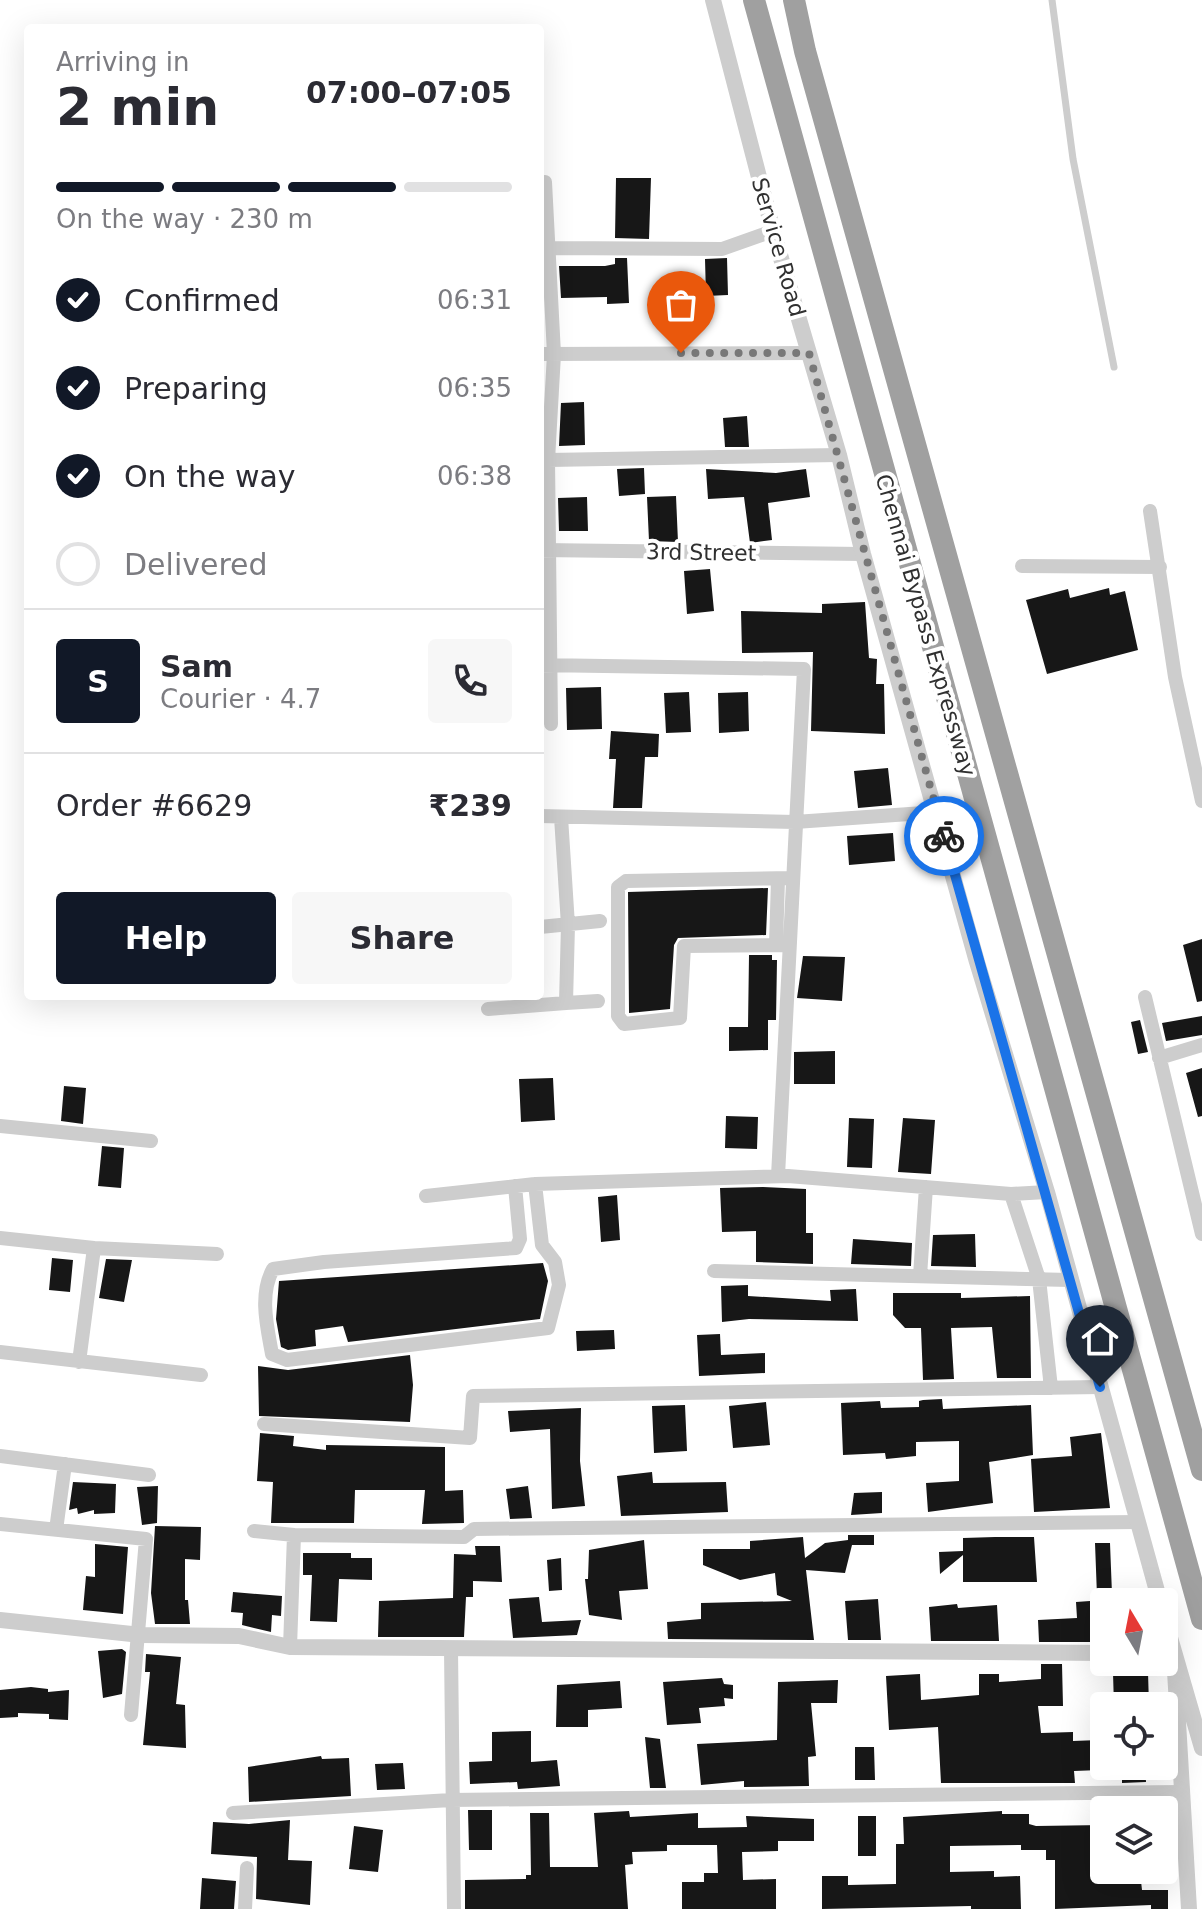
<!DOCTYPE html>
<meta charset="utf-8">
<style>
body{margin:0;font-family:"DejaVu Sans",sans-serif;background:#f7f7f7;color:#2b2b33;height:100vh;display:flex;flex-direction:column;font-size:30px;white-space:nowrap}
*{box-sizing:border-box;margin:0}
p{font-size:26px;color:#7c7c81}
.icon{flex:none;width:44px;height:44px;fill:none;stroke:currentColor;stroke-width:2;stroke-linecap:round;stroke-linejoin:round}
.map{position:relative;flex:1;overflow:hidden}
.side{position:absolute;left:24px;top:24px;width:520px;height:976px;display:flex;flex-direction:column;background:#fff;border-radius:8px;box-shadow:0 8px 32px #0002}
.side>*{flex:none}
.needle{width:52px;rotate:350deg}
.tools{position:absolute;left:1090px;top:1588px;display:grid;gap:16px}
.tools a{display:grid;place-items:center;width:88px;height:88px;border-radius:8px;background:#fff;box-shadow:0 8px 32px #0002;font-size:40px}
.pin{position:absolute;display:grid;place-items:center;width:68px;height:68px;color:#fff;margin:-82px -34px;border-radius:50% 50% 50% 0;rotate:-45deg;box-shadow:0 0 8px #0007}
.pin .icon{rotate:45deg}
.courier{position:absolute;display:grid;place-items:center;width:80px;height:80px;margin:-40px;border:6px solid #1a73e8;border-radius:50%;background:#fff;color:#222;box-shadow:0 2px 10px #0007}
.headline em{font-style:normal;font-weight:800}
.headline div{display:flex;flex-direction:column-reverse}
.headline{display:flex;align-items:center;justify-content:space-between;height:136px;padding:0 32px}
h1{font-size:52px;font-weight:800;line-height:60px}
.bar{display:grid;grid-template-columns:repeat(4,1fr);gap:12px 8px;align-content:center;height:96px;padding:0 32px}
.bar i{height:10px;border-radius:6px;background:#e1e1e2}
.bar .selected{background:#111827}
.bar p{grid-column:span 4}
.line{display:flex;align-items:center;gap:20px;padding:0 32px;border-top:2px solid #e1e1e2}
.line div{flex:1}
.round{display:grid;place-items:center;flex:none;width:84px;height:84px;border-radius:8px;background:#f7f7f7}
ol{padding:0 32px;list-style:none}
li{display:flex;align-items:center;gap:24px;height:88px}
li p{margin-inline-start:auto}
li .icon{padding:8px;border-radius:50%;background:#111827;color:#fff;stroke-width:4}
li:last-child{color:#7c7c81}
li i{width:44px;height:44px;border:4px solid #e1e1e2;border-radius:50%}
.action{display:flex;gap:16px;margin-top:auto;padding:16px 32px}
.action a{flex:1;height:92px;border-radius:8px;background:#111827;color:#fff;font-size:32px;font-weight:800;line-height:92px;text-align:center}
.action a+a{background:#f7f7f7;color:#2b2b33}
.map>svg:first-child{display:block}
.building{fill:#171717}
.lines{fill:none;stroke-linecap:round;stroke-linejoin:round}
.service{stroke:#cdcdcd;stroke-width:7}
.minor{stroke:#cdcdcd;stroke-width:14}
.tertiary{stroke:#cdcdcd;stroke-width:16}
.trunk{stroke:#a0a0a0;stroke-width:22}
.done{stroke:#787878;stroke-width:8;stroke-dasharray:0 14.4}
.route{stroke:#1a73e8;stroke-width:10}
.labels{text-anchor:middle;stroke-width:8;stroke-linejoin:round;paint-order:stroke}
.street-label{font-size:22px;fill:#303030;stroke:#fff}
</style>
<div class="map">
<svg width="1202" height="1909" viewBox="0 0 1202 1909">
<rect width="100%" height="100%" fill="#fff"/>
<path class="building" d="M616,178H651L649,239L615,238Z
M615,258H627L629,303L607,304V297L561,298L559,266H605L615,264Z
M727,258L728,295L706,296L705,259Z
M584,402L585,445L559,446L561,403Z
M747,416L749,447H725L723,418Z
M644,468L645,494L619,496L617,469Z
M706,469L776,473L806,469L810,497L768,503L772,540L750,543L744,497L708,499Z
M676,496L678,542L649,541L647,497Z
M587,497L588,531H559L558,498Z
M710,569L714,611L687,614L684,571Z
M1109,588L1110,595L1125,591L1138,650L1047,674L1026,600L1068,589L1070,598Z
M865,602L869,658L877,659L876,684H884L885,734L811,731L813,652L742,653L741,611L822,613V604Z
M601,687L602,729L567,730L566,688Z
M689,692L691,732L666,733L664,693Z
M748,692L749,731L719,733L718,693Z
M611,731L659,734L658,757H645L642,808H613L616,759H609Z
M888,768L892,805L858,808L854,771Z
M893,833L895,861L849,865L847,836Z
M768,888L766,935L678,938L674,945L670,1009L629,1013L628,892Z
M1202,939V1001L1197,1002L1183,945Z
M749,955H772V960H777L776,1020H768V1050L729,1051V1027H748Z
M803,956L845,957L842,1001L797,998Z
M1202,1016V1035L1166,1041L1162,1023Z
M1140,1020L1148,1052L1138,1054L1131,1022Z
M835,1051V1084H794V1052Z
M1202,1068V1116L1198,1117L1186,1073Z
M553,1078L555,1120L521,1122L519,1079Z
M64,1086L86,1088L83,1124L61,1121Z
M726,1116L758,1117L757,1149L725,1148Z
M849,1118L874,1119L872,1168L847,1167Z
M903,1118L935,1120L931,1174L898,1172Z
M102,1146L124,1148L121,1188L98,1186Z
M763,1187L806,1189V1233H813V1264L756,1262V1231L722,1232L720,1188Z
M617,1195L620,1240L601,1242L598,1197Z
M975,1234L976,1267L931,1266L933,1235Z
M853,1239L912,1243L911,1266L851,1264Z
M52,1258L73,1260L70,1292L49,1290Z
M106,1259L132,1260L124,1302L99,1298Z
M543,1263L548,1281L540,1319L348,1342L343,1326L315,1330L316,1346L288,1350L281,1347L276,1319L279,1281Z
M748,1285V1296L831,1301L830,1290L856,1289L858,1321L749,1319L722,1322L721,1286Z
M893,1293H961V1298L1030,1296L1031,1378H997L992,1327L951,1328L954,1379L923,1380L921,1328H905L893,1315Z
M614,1330L615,1349L577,1351L576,1331Z
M720,1334L721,1355L765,1353V1373L699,1376L697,1335Z
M410,1355L413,1385L410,1422L259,1416L258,1366L288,1370Z
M942,1399L943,1409L1031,1405L1033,1455L989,1462L993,1503L928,1512L926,1483L959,1481V1441L916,1442V1456L886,1459L885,1453L843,1455L841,1403L880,1401L881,1408L919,1407V1401L923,1400Z
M766,1402L770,1445L733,1448L729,1406Z
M685,1405L687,1451L654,1453L652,1406Z
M581,1408L580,1461L585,1506L552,1509L550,1429L510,1432L508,1411Z
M260,1433L294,1436L293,1446L326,1450V1445L445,1447V1491L463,1490L464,1523L422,1524L425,1490H355L354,1523H271L273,1482L257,1481Z
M1101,1433L1110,1508L1034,1512L1031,1459L1072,1456L1070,1437Z
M652,1472L653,1483L726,1482L728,1512L621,1516L617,1476Z
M73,1482L116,1484L115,1513L94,1514V1510L78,1514L77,1508L69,1510Z
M158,1486L157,1523L142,1525L137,1487Z
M528,1486L532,1518L510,1519L506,1489Z
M882,1492V1513L851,1515L854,1493Z
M155,1526L201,1527L200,1560L185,1559V1600H188L190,1624H155L151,1593Z
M848,1535H874V1545H852L845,1573L806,1570L814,1640L668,1639L667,1622L701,1619V1603L792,1601L777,1595L775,1573L740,1580L703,1565V1549H750V1541L803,1537L805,1558L825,1543L848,1540Z
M995,1537H1034L1037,1582H963V1555L940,1574L939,1552L963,1551V1538Z
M644,1540L648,1589L619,1591L622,1620L589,1615L585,1579H588L589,1550Z
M1095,1543H1110L1112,1594L1097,1596Z
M95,1544L128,1547L123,1614L83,1610L86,1576L95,1577Z
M475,1546H500L502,1582L473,1581V1597H466L464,1637H378L379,1601L453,1598L454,1554L476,1555Z
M303,1553H351V1558H372V1580L339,1579L337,1622L310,1621L312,1575H303Z
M561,1558L562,1590L549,1591L547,1560Z
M233,1592L282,1596L281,1616L272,1615L271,1632L242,1625L243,1613L231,1612Z
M539,1597L542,1622L581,1620L577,1635L513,1638L509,1599Z
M878,1599L881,1640H848L845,1601Z
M1104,1600V1642H1039L1038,1620L1077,1618L1076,1602Z
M957,1604L958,1608L997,1605L999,1641H931L929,1607Z
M122,1649L126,1652L122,1694L103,1698L98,1651Z
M146,1654L181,1657L176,1704L185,1705L186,1748L143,1745L150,1672H145Z
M1041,1664H1062L1063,1706H1038L1041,1733L1073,1732V1741L1099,1740L1100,1770L1074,1771L1075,1783H941L938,1727L889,1730L886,1676L920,1674L921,1700L979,1695V1674H999V1682L1041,1679Z
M1148,1672L1149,1706H1114L1113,1673Z
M722,1678L724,1684L733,1685V1699L724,1698L725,1706L699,1708L701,1723L667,1725L663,1682Z
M838,1680L837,1703H811L816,1756L808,1757L809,1786L744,1787V1781L701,1785L697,1744L777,1740L778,1682Z
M620,1681L622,1708L588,1710V1727H556L557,1685Z
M31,1687L48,1689V1692L69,1690L68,1720L49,1719V1714L18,1713V1717L0,1718V1690Z
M531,1731V1762L557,1760L560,1786L518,1789L517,1782L470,1784L469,1762L492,1761V1732Z
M645,1737L660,1739L666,1788H650Z
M855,1747H874L875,1780H855Z
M321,1756L322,1759L349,1758L351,1796L249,1802L248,1767Z
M403,1763L405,1789L377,1790L375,1764Z
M1122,1766H1145L1146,1782L1122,1783Z
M468,1810H492V1850H469Z
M629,1811L630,1817L698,1813V1828L747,1827L746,1816L814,1819V1841H778V1851L742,1852L743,1880L776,1879V1909H682V1882H704V1873H718L717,1845H667V1851L632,1852L633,1864L625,1865L628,1909H465V1880L526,1879V1875H531L530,1813H549L550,1867H598L594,1813Z
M1002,1811V1814H1029V1824L1036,1826L1104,1825V1876L1132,1875V1882L1141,1881L1142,1890H1168V1909H1151V1905L1055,1909V1860H1046V1850H1021V1845L950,1846V1872L994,1871V1877L1020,1876L1021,1909H971V1906L822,1909V1876H848V1885L896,1884V1844H904L903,1817Z
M858,1816H876V1856H858Z
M290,1820L288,1860L312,1861L310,1905L256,1899L257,1857L211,1854L213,1822L249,1824Z
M354,1826L383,1830L378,1872L349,1869Z
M202,1878L236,1881L234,1909H200Z"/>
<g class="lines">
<path class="service" d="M1052,0L1073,159L1114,367"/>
<path class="minor" d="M545,182L554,354L548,460L551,724
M551,248L722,249L773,231
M540,354L809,353
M548,460L839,455
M1150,511L1175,677L1202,801
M540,550L863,554
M1022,566L1160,567
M540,665L804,669L778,1176
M540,816L795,822L938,812
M540,927L600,921
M776,945L778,879
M789,945L684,946L680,1018L624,1024L618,1016V887L626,881L792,878
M1145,997L1202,1234
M566,1003L598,1001
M488,1009L566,1003L568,925L561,817
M1159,1058L1202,1045
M0,1126L151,1141
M515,1186L520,1239L516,1248L324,1262L273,1269C259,1295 267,1326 272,1354L287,1360L548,1328L559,1285L555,1262L542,1245L535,1184
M1011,1194L1039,1279L1051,1388
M426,1196L535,1184L788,1176L1011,1194L1047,1192
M0,1238L94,1248L79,1362
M94,1248L217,1254
M714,1271L1070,1280
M920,1276L926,1187
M0,1352L201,1375
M264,1424L470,1438L473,1396L1100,1387
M0,1456L149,1475
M0,1524L146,1539L131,1715
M56,1530L65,1464
M254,1531L294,1535
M290,1647L294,1535L464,1537L474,1529L1138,1522
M451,1649L454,1909
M233,1813L451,1800L1181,1792
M245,1909L247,1868"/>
<path class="tertiary" d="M713,0L773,231L839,455L863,554L977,962L1047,1192L1160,1602
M1164,1617L1202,1748
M0,1620L141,1635L239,1636L290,1647L1104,1653
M1164,1654H1174L1189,1909"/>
<path class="trunk" d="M754,0L1202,1619
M794,0L805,51L1202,1470"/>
</g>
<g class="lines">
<path class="done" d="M681,353H809L944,836"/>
<path class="route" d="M944,836L1100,1387"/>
</g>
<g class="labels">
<g class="street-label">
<text transform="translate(779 247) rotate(74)" y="8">Service Road</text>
<text transform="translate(701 552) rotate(1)" y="8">3rd Street</text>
<text transform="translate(926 625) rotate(74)" y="8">Chennai Bypass Expressway</text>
</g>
</g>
</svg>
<div class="tools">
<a><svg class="needle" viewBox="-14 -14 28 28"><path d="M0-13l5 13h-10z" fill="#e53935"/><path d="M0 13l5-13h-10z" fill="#7c7c81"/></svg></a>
<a><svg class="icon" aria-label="locate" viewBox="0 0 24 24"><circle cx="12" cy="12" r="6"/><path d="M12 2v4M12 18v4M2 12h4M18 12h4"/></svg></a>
<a><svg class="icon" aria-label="layers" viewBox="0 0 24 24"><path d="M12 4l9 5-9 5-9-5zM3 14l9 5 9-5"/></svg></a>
</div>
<div class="pin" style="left:681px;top:353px;background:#ea580c"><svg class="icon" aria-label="bag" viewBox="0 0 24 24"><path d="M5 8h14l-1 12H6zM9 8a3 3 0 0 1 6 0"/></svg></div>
<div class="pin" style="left:1100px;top:1387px;background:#1f2937"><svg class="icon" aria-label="home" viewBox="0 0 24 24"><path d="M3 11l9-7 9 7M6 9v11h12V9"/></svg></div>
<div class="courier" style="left:944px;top:836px"><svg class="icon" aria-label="bike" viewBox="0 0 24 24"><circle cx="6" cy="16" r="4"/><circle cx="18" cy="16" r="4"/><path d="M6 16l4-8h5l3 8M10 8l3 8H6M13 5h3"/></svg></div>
<section class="side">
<div class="headline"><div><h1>2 min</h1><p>Arriving in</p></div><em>07:00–07:05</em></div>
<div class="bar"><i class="selected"></i><i class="selected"></i><i class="selected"></i><i></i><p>On the way · 230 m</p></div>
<ol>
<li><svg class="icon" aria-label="check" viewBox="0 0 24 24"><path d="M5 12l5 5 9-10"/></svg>Confirmed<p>06:31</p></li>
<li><svg class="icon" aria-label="check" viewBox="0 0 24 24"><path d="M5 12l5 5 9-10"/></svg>Preparing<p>06:35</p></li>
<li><svg class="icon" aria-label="check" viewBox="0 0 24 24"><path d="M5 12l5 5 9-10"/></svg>On the way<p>06:38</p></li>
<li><i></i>Delivered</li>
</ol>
<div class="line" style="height:144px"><b class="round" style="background:#111827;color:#fff">S</b><div><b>Sam</b><p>Courier · 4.7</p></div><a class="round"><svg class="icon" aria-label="phone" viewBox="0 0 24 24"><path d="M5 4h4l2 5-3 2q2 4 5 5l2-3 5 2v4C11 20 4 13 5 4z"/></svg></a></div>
<div class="line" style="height:104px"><div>Order #6629</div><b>₹239</b></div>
<div class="action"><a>Help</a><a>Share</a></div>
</section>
</div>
